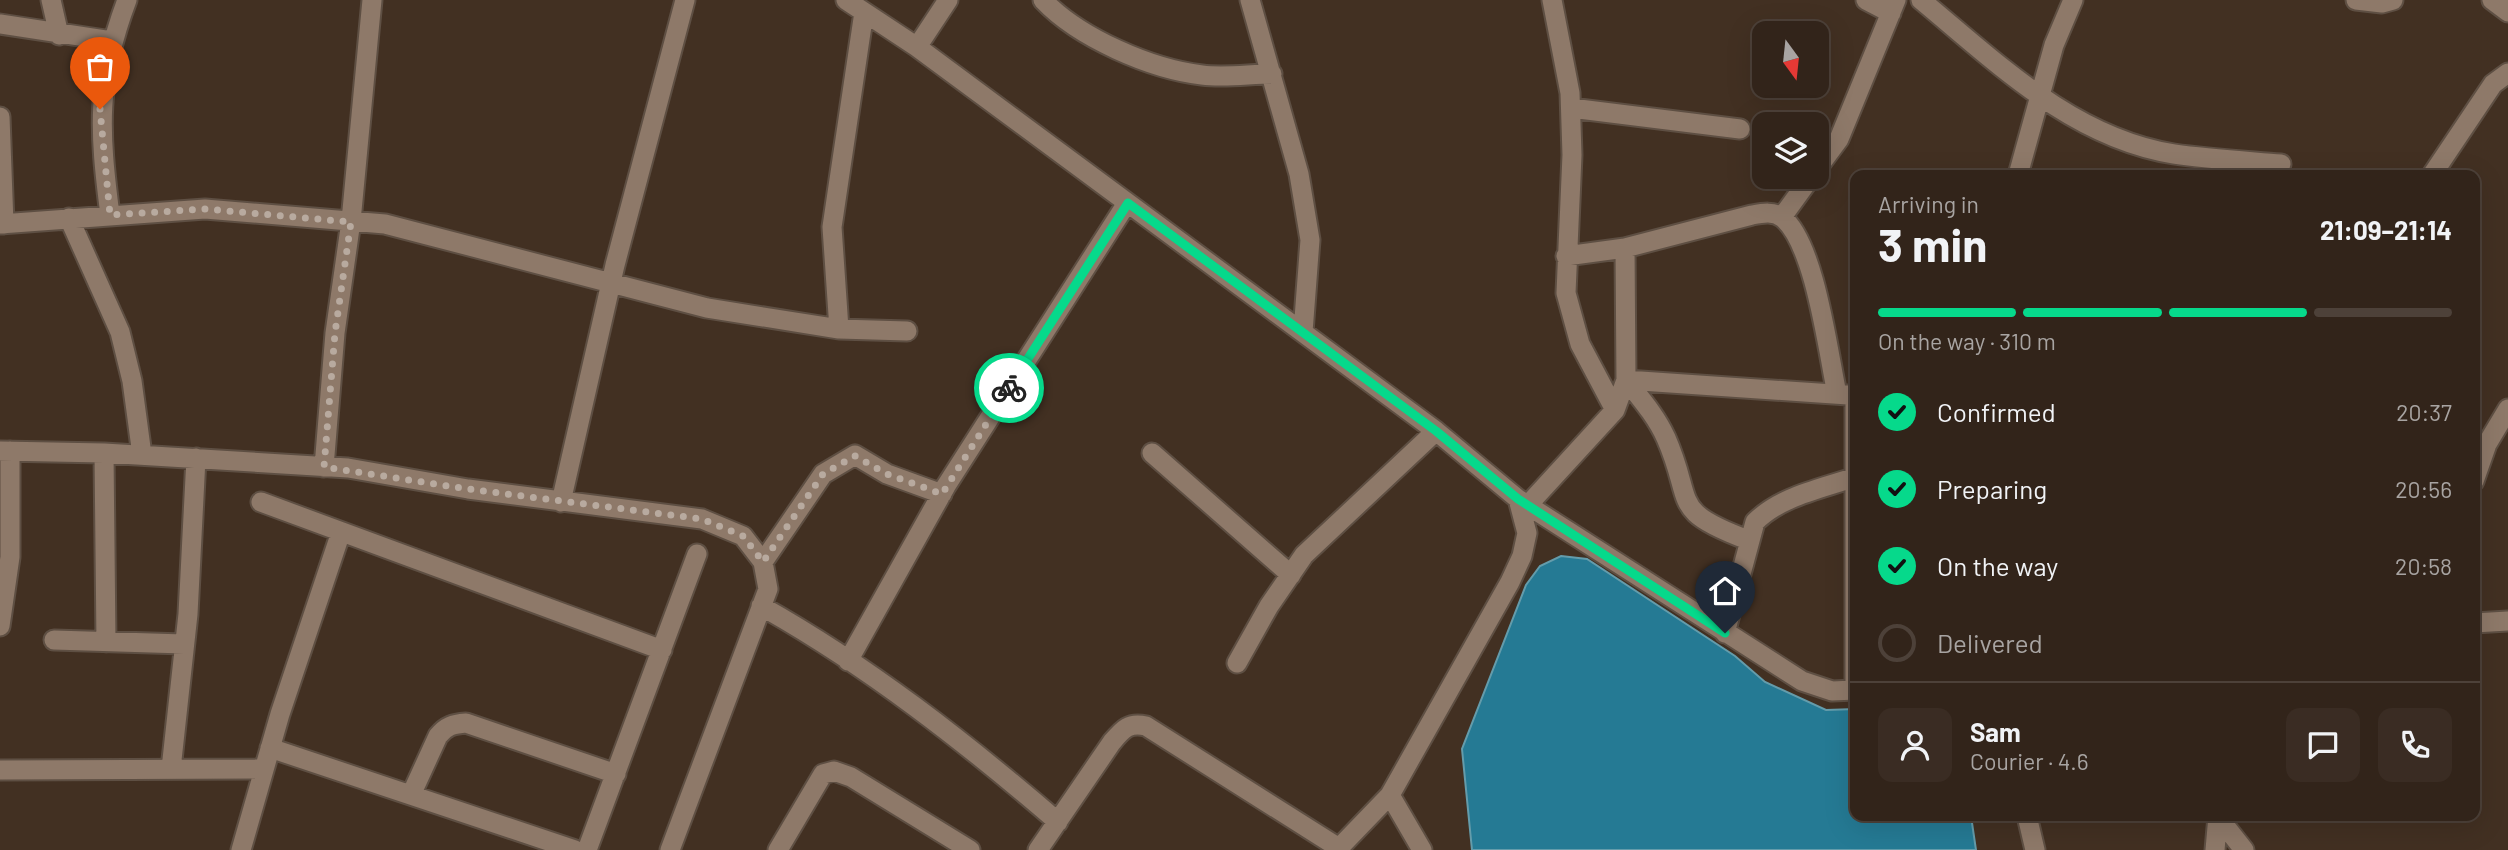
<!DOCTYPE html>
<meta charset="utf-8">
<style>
body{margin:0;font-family:Barlow,sans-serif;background:#3a2c23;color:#f1f3f6;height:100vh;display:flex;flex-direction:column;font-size:26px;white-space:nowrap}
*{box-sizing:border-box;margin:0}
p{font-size:23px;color:#a8a4a2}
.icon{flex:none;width:38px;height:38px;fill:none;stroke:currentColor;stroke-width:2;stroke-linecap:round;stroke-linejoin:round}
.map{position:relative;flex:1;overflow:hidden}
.details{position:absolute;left:1850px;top:170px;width:630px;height:651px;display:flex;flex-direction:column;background:#32241a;border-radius:14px;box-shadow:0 7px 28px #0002,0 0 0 2px #4d4139}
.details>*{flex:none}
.needle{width:46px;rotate:165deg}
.tools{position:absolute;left:1752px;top:21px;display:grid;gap:14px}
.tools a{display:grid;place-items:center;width:77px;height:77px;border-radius:14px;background:#32241a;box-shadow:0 7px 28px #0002,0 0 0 2px #4d4139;font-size:35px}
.pin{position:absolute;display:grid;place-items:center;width:60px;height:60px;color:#fff;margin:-72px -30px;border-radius:50% 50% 50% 0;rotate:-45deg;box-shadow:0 0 7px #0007}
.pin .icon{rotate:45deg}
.courier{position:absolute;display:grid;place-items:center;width:70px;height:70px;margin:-35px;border:5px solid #06d98b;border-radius:50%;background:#fff;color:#222;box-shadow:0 2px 9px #0007}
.head em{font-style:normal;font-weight:700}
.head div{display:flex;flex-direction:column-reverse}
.head{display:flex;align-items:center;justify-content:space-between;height:119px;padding:0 28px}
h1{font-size:46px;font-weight:700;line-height:52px}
.bar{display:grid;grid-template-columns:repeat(4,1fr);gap:10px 7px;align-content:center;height:84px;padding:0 28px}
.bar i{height:9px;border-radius:5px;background:#4d4139}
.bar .selected{background:#06d98b}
.bar p{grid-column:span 4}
.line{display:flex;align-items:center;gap:18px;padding:0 28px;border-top:2px solid #4d4139}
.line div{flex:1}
.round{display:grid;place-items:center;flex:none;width:74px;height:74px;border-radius:14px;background:#3a2c23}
ol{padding:0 28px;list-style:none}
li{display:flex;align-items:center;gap:21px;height:77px}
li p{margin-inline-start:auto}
li .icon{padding:7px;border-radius:50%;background:#06d98b;color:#111;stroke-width:4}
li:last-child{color:#a8a4a2}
li i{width:38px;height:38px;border:4px solid #4d4139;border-radius:50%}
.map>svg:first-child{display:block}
.water{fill:#257a94;stroke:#649cab;stroke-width:2}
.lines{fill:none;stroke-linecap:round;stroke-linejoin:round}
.minor-casing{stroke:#5e4f43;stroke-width:23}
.minor{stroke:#8e7969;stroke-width:19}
.done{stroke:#b8aa9f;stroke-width:7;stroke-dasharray:0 12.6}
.route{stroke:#06d98b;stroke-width:9}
</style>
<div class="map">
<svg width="2508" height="850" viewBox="0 0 2508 850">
<rect width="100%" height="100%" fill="#423022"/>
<path class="water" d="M1561,556L1587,559L1735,656L1765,682L1826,710L1855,709V816H1971L1976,850H1472L1462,749L1526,585L1540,566Z"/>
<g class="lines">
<g class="minor-casing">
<path id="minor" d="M51,0L59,35
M846,0L917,47L1436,431L1518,499L1527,533L1522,556L1510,582L1390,795L1337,850
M1043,0C1079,38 1151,69 1202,75C1225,78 1250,74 1272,74
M1250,0L1299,174L1310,240L1303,332
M1552,0L1570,93L1572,155L1566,293L1580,344L1615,410
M1866,0L1891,13
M1921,0C1997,63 2073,138 2174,154C2209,159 2245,161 2281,164
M2356,0L2382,3L2393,0
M2492,0L2508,12
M0,24L112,41
M917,47L948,0
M1571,108L1740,129
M0,117L4,224
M1816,170L1839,139L1896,0
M2018,175L2054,45L2073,0
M2432,175L2493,84L2508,73
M110,215C99,130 96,82 127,0
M1782,217L1811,177
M69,218L120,332L132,381L142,455
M0,224L205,209L385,224L707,308L839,329L907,331
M1566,256L1625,248L1752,215C1763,213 1774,211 1783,218C1815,245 1828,352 1837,394
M839,329L832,227L864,12
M1626,380L1848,395
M1626,380C1641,399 1656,416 1666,438C1695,504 1668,510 1748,540
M0,451L104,453L348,468L468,489L702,519L743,536L763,562L768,589L670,850
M104,453L106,642
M1152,453L1291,575
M324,467L335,333L351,221L372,0
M2474,481L2487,444L2508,409
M1518,499L1802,681L1832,691L1855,690
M261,502L662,650
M561,502L615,265L685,0
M1527,506L1615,410L1626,380L1625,248
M763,562L823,474L855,455L887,474L942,494
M761,606C868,666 965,742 1058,822
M2474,623L2508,621
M0,626L10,557V451
M1725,633L1755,522C1781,496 1821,489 1855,477
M54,640L184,644
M848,661L946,486L1127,203
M1237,663L1269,606L1304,555L1436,431
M1855,690V395
M270,748L575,850
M171,769L188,614L196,458
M0,770L264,769
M411,795L438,736C446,726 453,724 466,723L616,774
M1390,795L1422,850
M2027,816L2035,850
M2218,817L2244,850
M241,850L280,714L341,532
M587,850L697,554
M778,850L823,774L834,771L851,777L970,850
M1038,850L1112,742C1123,729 1129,722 1146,726L1339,848
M2215,850L2218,816"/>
</g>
<use href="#minor" class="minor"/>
</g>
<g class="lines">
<path class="done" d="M100,109L110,215L205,209L351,222L335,333L324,467L468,489L702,519L743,536L763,562L823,474L855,456L887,474L942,494L1009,388"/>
<path class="route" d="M1009,388L1128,203L1436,431L1518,499L1725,633"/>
</g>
</svg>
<div class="tools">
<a><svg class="needle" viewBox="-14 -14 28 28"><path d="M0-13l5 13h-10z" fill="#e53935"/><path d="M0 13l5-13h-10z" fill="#a8a4a2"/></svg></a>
<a><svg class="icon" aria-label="layers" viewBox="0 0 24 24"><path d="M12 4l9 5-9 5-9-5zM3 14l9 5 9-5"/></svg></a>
</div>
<div class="pin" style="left:100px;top:109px;background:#ea580c"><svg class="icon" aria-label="bag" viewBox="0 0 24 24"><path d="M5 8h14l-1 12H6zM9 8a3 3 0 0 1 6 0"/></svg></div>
<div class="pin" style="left:1725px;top:633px;background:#1f2937"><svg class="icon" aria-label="home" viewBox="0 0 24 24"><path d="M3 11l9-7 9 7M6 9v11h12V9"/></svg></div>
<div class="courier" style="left:1009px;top:388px"><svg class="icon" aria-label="bike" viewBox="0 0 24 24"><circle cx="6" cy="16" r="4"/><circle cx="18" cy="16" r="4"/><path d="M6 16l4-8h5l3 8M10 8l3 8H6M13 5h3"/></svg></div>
<section class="details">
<div class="head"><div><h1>3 min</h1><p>Arriving in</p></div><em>21:09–21:14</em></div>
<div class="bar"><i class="selected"></i><i class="selected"></i><i class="selected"></i><i></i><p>On the way · 310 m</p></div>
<ol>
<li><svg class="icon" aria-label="check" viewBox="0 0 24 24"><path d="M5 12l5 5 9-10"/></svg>Confirmed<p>20:37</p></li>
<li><svg class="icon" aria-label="check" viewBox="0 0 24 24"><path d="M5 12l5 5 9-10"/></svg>Preparing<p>20:56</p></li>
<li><svg class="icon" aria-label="check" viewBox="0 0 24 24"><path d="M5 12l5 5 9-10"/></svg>On the way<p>20:58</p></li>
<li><i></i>Delivered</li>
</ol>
<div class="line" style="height:126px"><a class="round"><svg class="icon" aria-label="person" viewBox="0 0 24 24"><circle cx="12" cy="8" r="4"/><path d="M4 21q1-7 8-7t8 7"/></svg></a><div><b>Sam</b><p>Courier · 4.6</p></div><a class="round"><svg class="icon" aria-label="chat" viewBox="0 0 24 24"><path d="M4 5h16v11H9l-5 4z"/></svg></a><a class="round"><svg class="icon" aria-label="phone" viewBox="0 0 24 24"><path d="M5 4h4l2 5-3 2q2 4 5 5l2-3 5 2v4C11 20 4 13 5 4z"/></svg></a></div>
</section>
</div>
